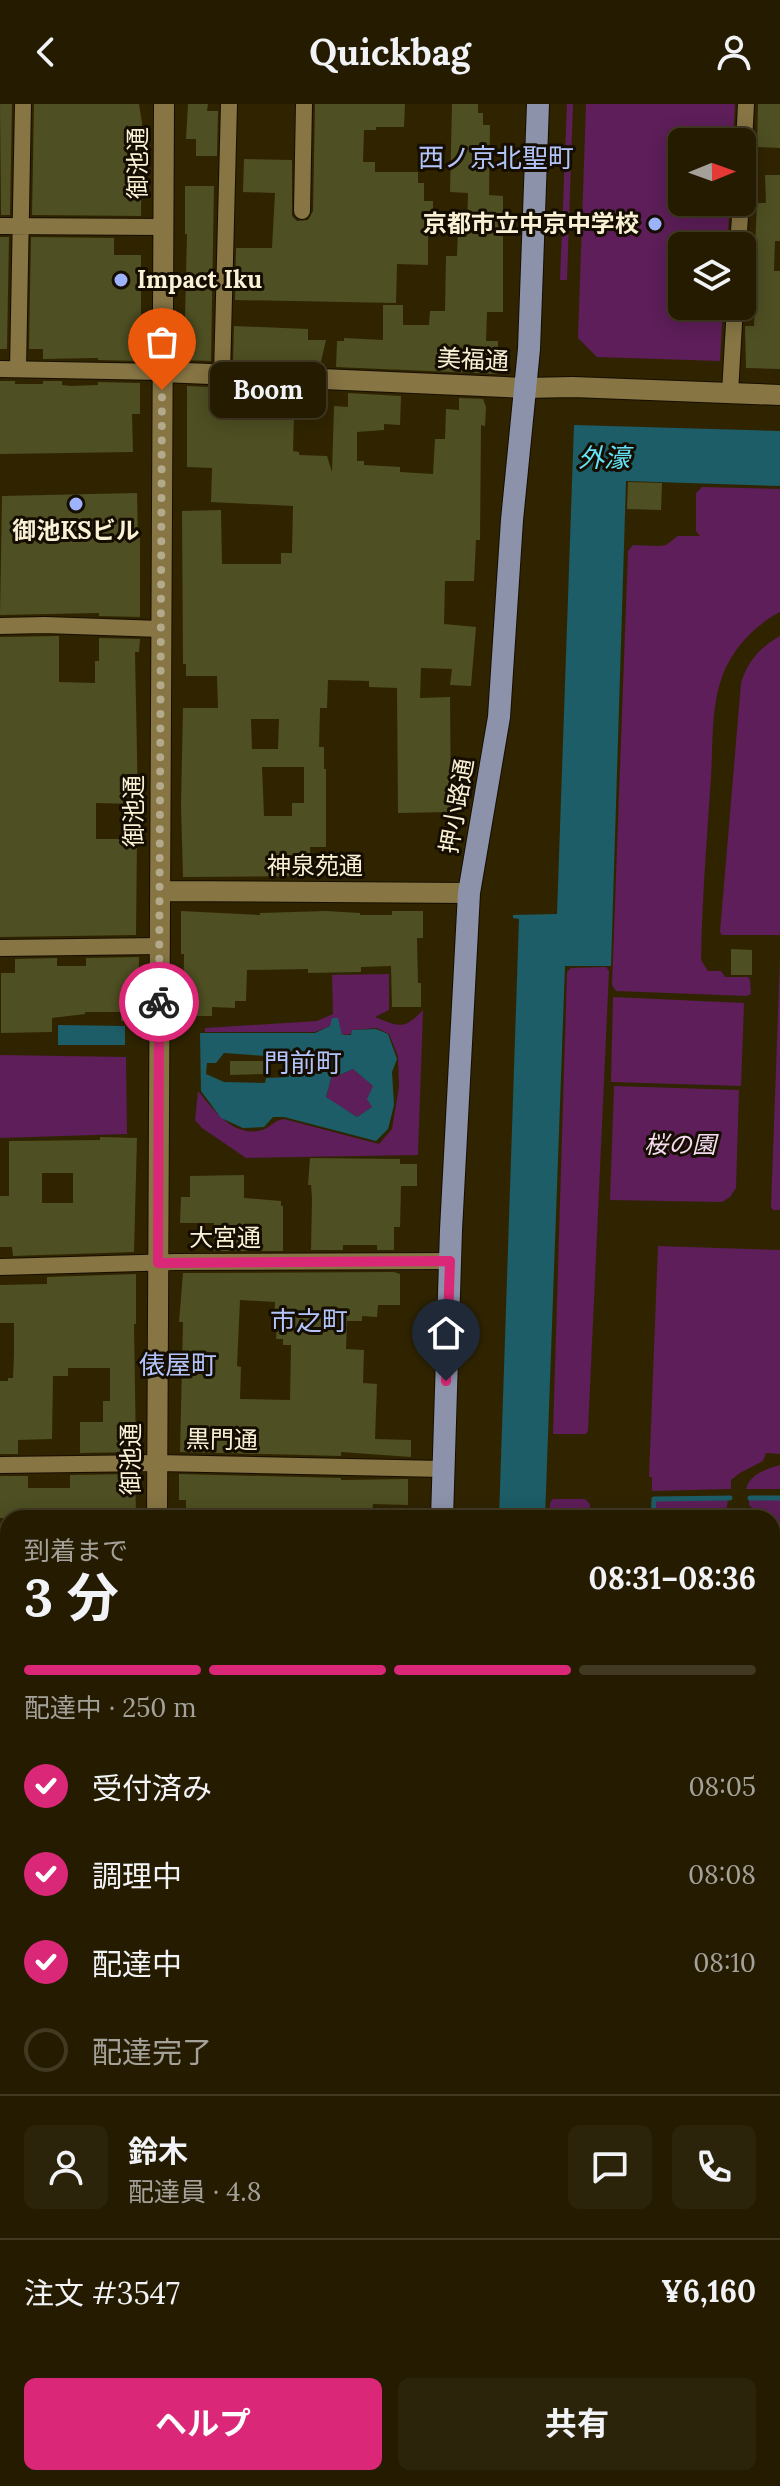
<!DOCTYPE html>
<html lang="ja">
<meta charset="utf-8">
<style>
body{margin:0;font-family:Lora,"Noto Sans JP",serif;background:#2c240a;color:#f1f3f6;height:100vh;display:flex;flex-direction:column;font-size:30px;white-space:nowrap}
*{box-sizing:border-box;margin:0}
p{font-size:26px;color:#a3a199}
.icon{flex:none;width:44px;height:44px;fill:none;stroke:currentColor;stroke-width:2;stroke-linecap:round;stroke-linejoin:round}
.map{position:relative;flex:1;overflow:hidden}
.panel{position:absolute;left:0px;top:1406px;width:780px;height:976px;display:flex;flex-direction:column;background:#241b00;border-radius:24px 24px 0 0;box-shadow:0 4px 20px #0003,0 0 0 2px #413922}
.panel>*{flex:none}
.needle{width:52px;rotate:89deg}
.controls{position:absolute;left:668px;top:24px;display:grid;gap:16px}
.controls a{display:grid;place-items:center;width:88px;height:88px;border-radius:12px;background:#241b00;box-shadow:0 4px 20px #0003,0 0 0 2px #413922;font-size:40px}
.pin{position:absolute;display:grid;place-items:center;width:68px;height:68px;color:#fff;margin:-82px -34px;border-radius:50% 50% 50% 0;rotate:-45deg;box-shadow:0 0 8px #0007}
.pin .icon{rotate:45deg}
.courier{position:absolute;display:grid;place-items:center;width:80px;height:80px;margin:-40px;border:6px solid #db2777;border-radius:50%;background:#fff;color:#222;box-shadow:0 2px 10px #0007}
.bubble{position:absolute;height:56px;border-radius:12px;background:#241b00;box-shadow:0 4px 20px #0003,0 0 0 2px #413922;font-size:26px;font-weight:700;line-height:56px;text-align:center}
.overview em{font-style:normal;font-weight:700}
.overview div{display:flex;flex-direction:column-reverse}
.overview{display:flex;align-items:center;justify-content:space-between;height:136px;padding:0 24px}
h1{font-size:52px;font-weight:700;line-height:60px}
.bar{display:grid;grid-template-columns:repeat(4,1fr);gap:12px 8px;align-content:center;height:96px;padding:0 24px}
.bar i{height:10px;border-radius:6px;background:#413922}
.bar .on{background:#db2777}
.bar p{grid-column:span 4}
.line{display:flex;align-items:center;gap:20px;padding:0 24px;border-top:2px solid #413922}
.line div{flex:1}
.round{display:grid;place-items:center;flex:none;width:84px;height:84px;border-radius:12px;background:#2c240a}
ol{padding:0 24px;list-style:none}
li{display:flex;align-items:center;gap:24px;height:88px}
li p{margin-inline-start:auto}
li .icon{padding:8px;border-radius:50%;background:#db2777;color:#fff;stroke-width:4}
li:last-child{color:#a3a199}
li i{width:44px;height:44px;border:4px solid #413922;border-radius:50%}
.action{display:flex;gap:16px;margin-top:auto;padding:16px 24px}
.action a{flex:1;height:92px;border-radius:12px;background:#db2777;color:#fff;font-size:32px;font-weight:700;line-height:92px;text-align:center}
.action a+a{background:#2c240a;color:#f1f3f6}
header{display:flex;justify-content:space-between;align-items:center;height:104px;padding:0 24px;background:#241b00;font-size:36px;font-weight:700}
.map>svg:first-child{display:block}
.green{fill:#5d1e59}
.water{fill:#1c5d68;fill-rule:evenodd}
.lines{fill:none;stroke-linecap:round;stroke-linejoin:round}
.stream{stroke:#1c5d68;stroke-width:5}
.building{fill:#4e4f22;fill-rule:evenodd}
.minor-casing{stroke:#160e00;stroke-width:18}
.tertiary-casing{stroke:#160e00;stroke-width:22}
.primary-casing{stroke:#160e00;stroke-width:24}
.minor{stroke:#877544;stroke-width:16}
.tertiary{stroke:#877544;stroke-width:20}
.primary{stroke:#8c92aa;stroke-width:22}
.done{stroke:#b3a98b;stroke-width:8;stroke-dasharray:0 14.4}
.route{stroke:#db2777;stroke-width:10}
.poi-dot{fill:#9db4fd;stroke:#150e00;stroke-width:3}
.labels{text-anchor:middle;stroke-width:6;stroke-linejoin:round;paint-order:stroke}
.street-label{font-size:24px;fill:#faf0d6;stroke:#150e00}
.poi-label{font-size:24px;font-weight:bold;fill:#faf0d6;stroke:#150e00;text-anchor:end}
.park-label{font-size:24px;font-style:italic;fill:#f4dbf1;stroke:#150e00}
.neighbourhood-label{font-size:26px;fill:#b2c4fb;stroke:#150e00}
.water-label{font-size:26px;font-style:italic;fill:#62e3f8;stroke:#150e00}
</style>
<header><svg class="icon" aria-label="back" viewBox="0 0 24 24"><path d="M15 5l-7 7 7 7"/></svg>Quickbag<svg class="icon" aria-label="person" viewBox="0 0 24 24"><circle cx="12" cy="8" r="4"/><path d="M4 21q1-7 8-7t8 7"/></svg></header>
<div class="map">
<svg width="780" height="2382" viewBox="0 0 780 2382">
<rect width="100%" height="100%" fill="#302400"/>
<path class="green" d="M567,0H573L567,176H560Z
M586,0H735L733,38H682V98H730L727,142H682V202H723L720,257L597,253L578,234Z
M702,383L780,385V508C755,521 734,543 723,570C711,601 713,639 711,673C707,734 702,795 701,856L708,867H721L725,873H748L750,876L751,890L747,892L616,887L612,881L628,447L633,441L659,442L666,441L678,432H700L696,427V389Z
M780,532V831H722L720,828L741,579C748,557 759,544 780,532Z
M780,855V1106H773L771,1103Z
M606,863L609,867L588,1327L586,1330H553L567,868L571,864Z
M389,870V906L375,913C400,923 404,926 423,906L418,1051L246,1054L202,1024L195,1016L198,987C214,1006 233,1034 262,1026C270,1024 274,1016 284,1015L379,1040L392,1025L399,983L398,952L389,930L377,924L352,926L351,930L342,931L340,925L330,922L315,928H205V924L317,917L333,910L332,871Z
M613,893L744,899L741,982L611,978Z
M0,951L126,953L127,1030L0,1034Z
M353,965L373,982L372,1003L357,1013L326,994L332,971L342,970Z
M614,982L739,986L736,1084L730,1093L722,1098L610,1096Z
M658,1142L780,1146V1350L766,1349L763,1357L740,1369L731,1376V1385L652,1387V1373H649Z
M780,1361V1385H746C750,1370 766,1365 780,1361Z
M780,1393V1473L775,1469L773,1462V1411L754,1406L749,1401V1396Z
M553,1395H585L590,1400L589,1414H549L550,1399Z
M728,1395L726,1410L722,1413L654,1414L656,1396Z"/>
<path class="water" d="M574,321L780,327V382L626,377L611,862H565L545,1414H499L519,815L513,814V811L557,810Z
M332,914H338L342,931H351L352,926L376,925L388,930L397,955L392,968L394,1001L388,1025L376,1037L284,1013H273L264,1023L243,1024L221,1014L201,987L200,929H315L330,922ZM224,949L266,952L269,955L288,956L289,973L266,974L265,979L224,978L206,970L207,959H216ZM353,965L373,982L367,995L372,1003L357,1013L326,993L332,971L342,970Z
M58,921L125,922V941H58Z"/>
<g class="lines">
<path class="stream" d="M750,1394H780
M653,1414L654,1395L730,1394
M772,1889H780"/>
</g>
<path class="building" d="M0,0H12L10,111H1Z
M34,0H139L142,19L141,112L32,111Z
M188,0H208L207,7H218L217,52H196V35H186Z
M315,0H405L404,23H376V26H364L363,58H375V68H418V79H424V97H433V122H428V161L397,160L396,199L235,196L236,144H272L275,89L243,88L244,55L292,56V112L297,117L308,116L313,107Z
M452,0H478V9H483V21H490L489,91L503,92V208H487L486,237H498V270L336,263L337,237H344V234L383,236V201H403V221H429L430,207H445L446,152H457L458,125H467L468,89L450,88Z
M758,0H780V44L757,43Z
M765,71H780V137H775L774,167H780V265L746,264L745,222H754L757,165H754L757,99H766Z
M185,82H214L211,257L184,256L187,130H185Z
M0,133H9L7,245H0Z
M31,133L114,134V151H141V257L98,256V254L43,255V245H29Z
M234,222L308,225V236H326L320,262L233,258Z
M0,277H15V280H43V277H62V281L71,282L98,281V278L140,279V310H132L133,348L0,350Z
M187,282L306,287L310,299L306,312H294L293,347L299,348V351L327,352L332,368L334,302L348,303V289L401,292L400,321L384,320V326L357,328V357H364V361L400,363V368L433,370L435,335H445L446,305L459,306V294L483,295L486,303L485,322L481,321L480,436H476L474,477H445L444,520L476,523L471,582L450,581L452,565L421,564L420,594L450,593L451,708L398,709L397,584L369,583V577L328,576L327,604H320L319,643H324V665H326V743H310L311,768H304V772L183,773L181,702L183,604H218L217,572H186V560H183L182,407L221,406L222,460H281V449H292L293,402L211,398L212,364L187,363ZM251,615H279L278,645H252ZM262,663H304V699H292V712H264Z
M628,378L662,379L661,406L627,405Z
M137,389L138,434H140V513L99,512V509L0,511L2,392Z
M59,532V578L95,579V557H99V534L140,535L139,548H135L138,700L96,699V735H137L136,831L0,833V533Z
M181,807L260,811V809L326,807L360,809V811H392V807H423V834H417L418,879H421V903H392L391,862L361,863V868L308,869V865L247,866L246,897H235V904L212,903V912H183L184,850H181Z
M731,845L752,846V871H731Z
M139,853L138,917H121V908H85V910L52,914V928L1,929V869H15V855L57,854V862H86V854Z
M230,957H267V970L230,971Z
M100,1033L137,1034L134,1148L13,1152L12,1143H0V1092H9V1037L100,1036ZM42,1069H73V1099H42Z
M310,1054L400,1055V1060H417V1082H401L400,1123H394V1146H377V1141H343V1146H311L312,1095L311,1081H308Z
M244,1071V1094L281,1097V1102H283V1147H214V1119H180L181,1093H190V1072Z
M394,1168L400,1170V1201H378L377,1213L362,1212V1217H347L346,1245L364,1246L363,1279L377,1280L375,1335L411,1336V1353L341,1348V1352L180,1348L183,1218H179L183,1169ZM240,1196L275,1198L274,1221H277L276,1235H283V1241H291L290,1296L240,1295L241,1263L237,1262Z
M136,1170V1220H134L136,1348L80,1349V1318H103V1297H110V1264H68V1272H53L52,1335L18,1336V1350H0V1277H8V1274H13L14,1250V1219H0V1181L47,1180V1173Z
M135,1370L136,1409H134V1414H0V1372H28V1384H70V1371Z
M179,1370L341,1374V1376L408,1375V1401L373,1400L372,1410L339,1409V1414H186V1396H179Z"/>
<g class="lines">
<g class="minor-casing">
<path id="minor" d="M742,78L746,0
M302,107L304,0
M0,122L163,123
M738,142L741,98
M0,265L163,268
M18,265L23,0
M222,271L229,0
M730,289L735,202
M0,522L45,521L161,525
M0,844L160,842
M0,1163L176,1158L450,1157
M0,1361L157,1359L443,1365
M0,1551H8
M0,1713L8,1712
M772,1918H780
M0,2067H8
M772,2252H780
M0,2304L8,2303
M564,2374L565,2382"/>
</g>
<g class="tertiary-casing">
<path id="tertiary" d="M163,268L525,284L573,283L780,291
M160,787L469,789
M157,1414L164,0"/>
</g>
<g class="primary-casing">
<path id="primary" d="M442,1414L451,1126L469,789L499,613L512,416L529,245L538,0
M772,1818H780
M0,1843H8
M772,1844L780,1843
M0,1892H8
M175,2382V2374
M207,2382V2374"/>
</g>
<use href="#minor" class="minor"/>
<use href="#tertiary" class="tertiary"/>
<use href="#primary" class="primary"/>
</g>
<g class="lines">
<path class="done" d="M159,898L162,286"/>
<path class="route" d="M159,898L158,1159L450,1157L446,1277"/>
</g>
<g class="poi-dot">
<circle cx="655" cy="120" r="8"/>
<circle cx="121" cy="176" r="8"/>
<circle cx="76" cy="400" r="8"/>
</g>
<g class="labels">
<g class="street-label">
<text transform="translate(138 59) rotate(-90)" y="8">御池通</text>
<text transform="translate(473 256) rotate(3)" y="8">美福通</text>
<text transform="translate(457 702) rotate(-80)" y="8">押小路通</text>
<text transform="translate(134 707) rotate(-90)" y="8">御池通</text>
<text x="315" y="770">神泉苑通</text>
<text x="225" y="1142">大宮通</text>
<text transform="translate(222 1336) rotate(1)" y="8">黒門通</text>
<text transform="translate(131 1355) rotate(-90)" y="8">御池通</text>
</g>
<g class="poi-label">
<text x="639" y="128">京都市立中京中学校</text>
<text x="137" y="184" text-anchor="start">Impact Iku</text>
<text x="76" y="435" text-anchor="middle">御池KSビル</text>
</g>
<g class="park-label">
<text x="680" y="1049">桜の園</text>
</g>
<g class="neighbourhood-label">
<text x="496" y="63">西ノ京北聖町</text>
<text x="303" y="968">門前町</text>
<text x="309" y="1226">市之町</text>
<text x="178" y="1270">俵屋町</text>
</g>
<g class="water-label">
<text x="604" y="363">外濠</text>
</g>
</g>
</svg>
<div class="controls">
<a><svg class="needle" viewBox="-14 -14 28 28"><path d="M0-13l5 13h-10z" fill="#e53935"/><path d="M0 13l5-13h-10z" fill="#a3a199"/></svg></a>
<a><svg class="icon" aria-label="layers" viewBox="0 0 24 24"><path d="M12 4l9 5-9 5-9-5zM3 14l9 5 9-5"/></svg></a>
</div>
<div class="pin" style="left:162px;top:286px;background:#ea580c"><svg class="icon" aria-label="bag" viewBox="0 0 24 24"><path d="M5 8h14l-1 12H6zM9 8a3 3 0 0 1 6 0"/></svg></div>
<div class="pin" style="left:446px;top:1277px;background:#1f2937"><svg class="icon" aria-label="home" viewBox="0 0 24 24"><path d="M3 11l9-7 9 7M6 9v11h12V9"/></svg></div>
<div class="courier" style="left:159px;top:898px"><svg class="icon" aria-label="bike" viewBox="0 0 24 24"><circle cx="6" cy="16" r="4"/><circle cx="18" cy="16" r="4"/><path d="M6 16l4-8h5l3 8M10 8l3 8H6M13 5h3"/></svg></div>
<div class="bubble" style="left:210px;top:258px;width:116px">Boom</div>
<section class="panel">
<div class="overview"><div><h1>3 分</h1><p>到着まで</p></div><em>08:31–08:36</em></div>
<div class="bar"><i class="on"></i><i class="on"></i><i class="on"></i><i></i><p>配達中 · 250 m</p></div>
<ol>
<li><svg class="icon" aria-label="check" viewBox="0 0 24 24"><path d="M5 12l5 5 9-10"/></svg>受付済み<p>08:05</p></li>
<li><svg class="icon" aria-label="check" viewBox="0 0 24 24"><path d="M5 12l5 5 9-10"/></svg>調理中<p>08:08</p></li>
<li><svg class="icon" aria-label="check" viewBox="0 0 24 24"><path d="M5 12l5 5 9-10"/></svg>配達中<p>08:10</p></li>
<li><i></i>配達完了</li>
</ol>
<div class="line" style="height:144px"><a class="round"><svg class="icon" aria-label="person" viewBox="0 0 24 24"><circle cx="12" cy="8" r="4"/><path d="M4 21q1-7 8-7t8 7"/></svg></a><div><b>鈴木</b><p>配達員 · 4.8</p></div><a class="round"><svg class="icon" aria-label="chat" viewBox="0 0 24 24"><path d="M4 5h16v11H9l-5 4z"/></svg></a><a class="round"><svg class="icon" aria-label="phone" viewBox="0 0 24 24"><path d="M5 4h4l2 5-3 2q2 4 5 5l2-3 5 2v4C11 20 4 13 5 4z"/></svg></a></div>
<div class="line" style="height:104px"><div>注文 #3547</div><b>¥6,160</b></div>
<div class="action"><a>ヘルプ</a><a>共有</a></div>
</section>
</div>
